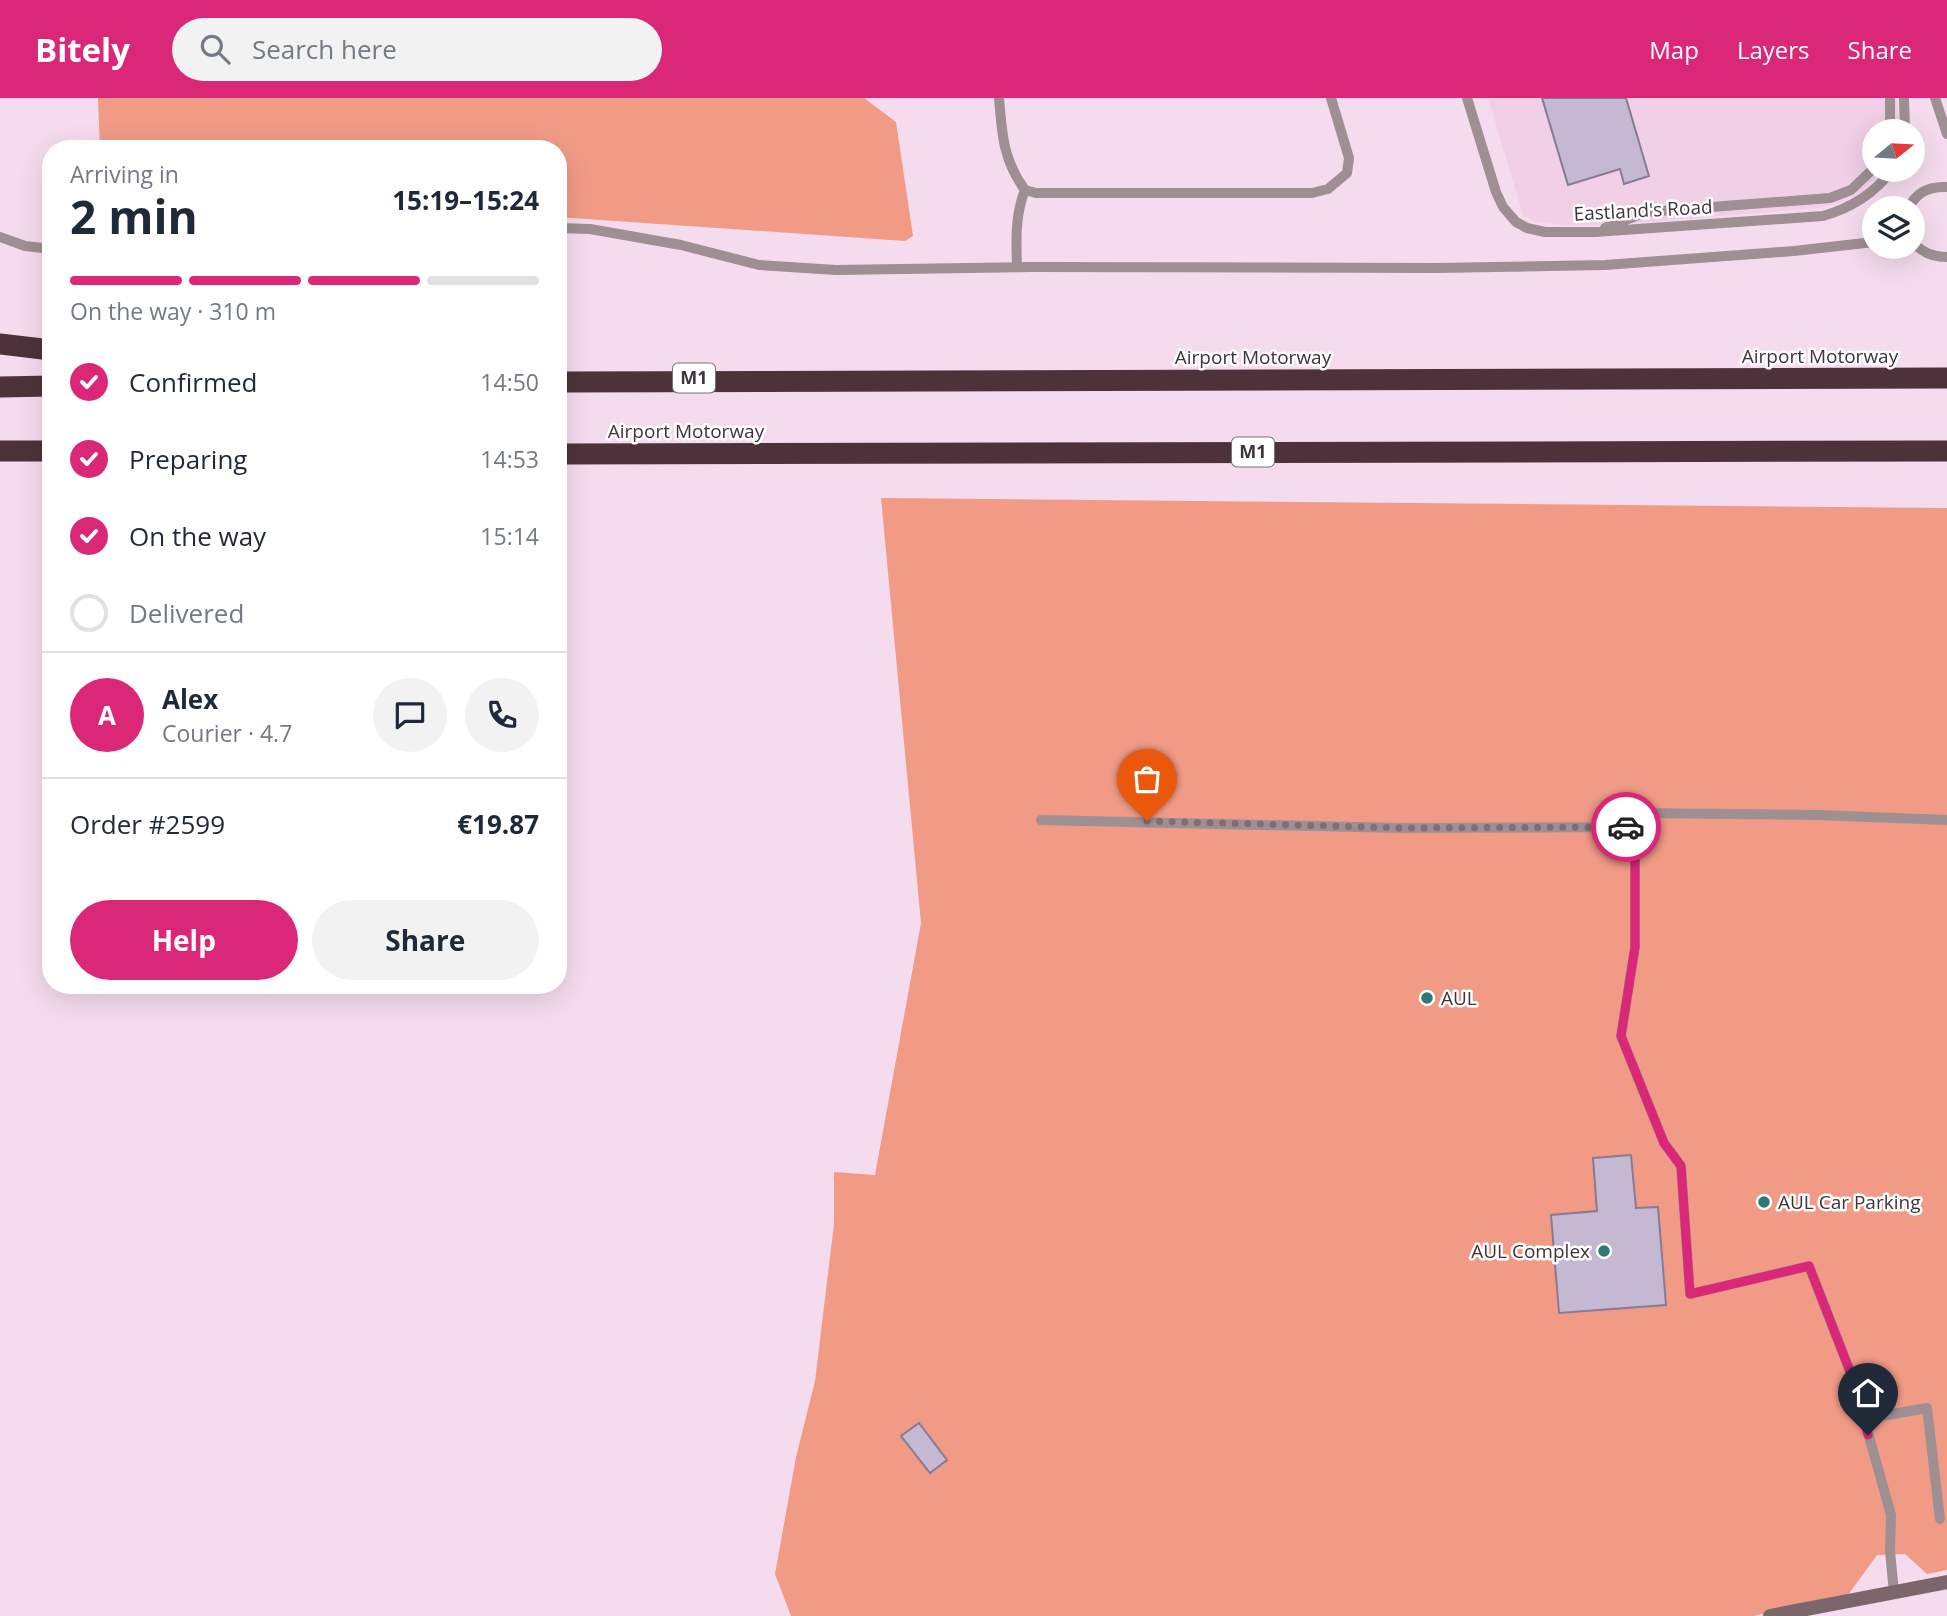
<!DOCTYPE html>
<meta charset="utf-8">
<style>
body{margin:0;font-family:"Open Sans",sans-serif;background:#f2f2f3;color:#1f2937;height:100vh;display:flex;flex-direction:column;font-size:26px;white-space:nowrap}
*{box-sizing:border-box;margin:0}
p{font-size:23px;color:#747a83}
.icon{flex:none;width:38px;height:38px;fill:none;stroke:currentColor;stroke-width:2;stroke-linecap:round;stroke-linejoin:round}
.map{position:relative;flex:1;overflow:hidden}
.drawer{position:absolute;left:42px;top:42px;width:525px;height:854px;display:flex;flex-direction:column;background:#fff;border-radius:28px;box-shadow:0 7px 28px #0002}
.drawer>*{flex:none}
.needle{width:46px;rotate:72deg}
.fabs{position:absolute;left:1862px;top:21px;display:grid;gap:14px}
.fabs a{display:grid;place-items:center;width:63px;height:63px;border-radius:50%;background:#fff;box-shadow:0 7px 28px #0002;font-size:35px}
.pin{position:absolute;display:grid;place-items:center;width:60px;height:60px;color:#fff;margin:-72px -30px;border-radius:50% 50% 50% 0;rotate:-45deg;box-shadow:0 0 7px #0007}
.pin .icon{rotate:45deg}
.courier{position:absolute;display:grid;place-items:center;width:70px;height:70px;margin:-35px;border:5px solid #db2777;border-radius:50%;background:#fff;color:#222;box-shadow:0 2px 9px #0007}
.headline em{font-style:normal;font-weight:700}
.headline div{display:flex;flex-direction:column-reverse}
.headline{display:flex;align-items:center;justify-content:space-between;height:119px;padding:0 28px}
h1{font-size:46px;font-weight:700;line-height:52px}
.bar{display:grid;grid-template-columns:repeat(4,1fr);gap:10px 7px;align-content:center;height:84px;padding:0 28px}
.bar i{height:9px;border-radius:5px;background:#e0e1e3}
.bar .selected{background:#db2777}
.bar p{grid-column:span 4}
.line{display:flex;align-items:center;gap:18px;padding:0 28px;border-top:2px solid #e0e1e3}
.line div{flex:1}
.round{display:grid;place-items:center;flex:none;width:74px;height:74px;border-radius:37px;background:#f2f2f3}
ol{padding:0 28px;list-style:none}
li{display:flex;align-items:center;gap:21px;height:77px}
li p{margin-inline-start:auto}
li .icon{padding:7px;border-radius:50%;background:#db2777;color:#fff;stroke-width:4}
li:last-child{color:#747a83}
li i{width:38px;height:38px;border:4px solid #e0e1e3;border-radius:50%}
.primary-button{display:flex;gap:14px;margin-top:auto;padding:14px 28px}
.primary-button a{flex:1;height:80px;border-radius:42px;background:#db2777;color:#fff;font-size:28px;font-weight:700;line-height:80px;text-align:center}
.primary-button a+a{background:#f2f2f3;color:#1f2937}
header{display:flex;align-items:center;gap:42px;box-sizing:border-box;height:98px;padding:0 35px;background:#db2777;color:#fff}
header strong{font-size:33px}
nav{display:flex;gap:38px;margin-inline-start:auto;font-size:24px}
.search{width:490px;height:63px;background:#f2f2f3;display:flex;align-items:center;gap:18px;box-sizing:border-box;padding:0 24px;border-radius:38px;color:#747a83;font-size:26px}
.map>svg:first-child{display:block}
.built{fill:#f0cfe7}
.green{fill:#f19b87}
.building{fill:#c4b8d2;stroke:#867b93;stroke-width:2}
.lines{fill:none;stroke-linecap:round;stroke-linejoin:round}
.lane{stroke:#9d8f92;stroke-width:10}
.secondary{stroke:#7b676b;stroke-width:14}
.highway{stroke:#4d3339;stroke-width:21}
.done{stroke:#7e6e7a;stroke-width:7;stroke-dasharray:0 12.6}
.route{stroke:#db2777;stroke-width:9}
.poi-dot{fill:#2f7873;stroke:#fff;stroke-width:2.5}
.labels{text-anchor:middle;stroke-width:5;stroke-linejoin:round;paint-order:stroke}
.shield{fill:#fff;stroke:#787176;stroke-width:2}
.shield-label{font-size:18px;font-weight:bold;fill:#3e343b}
.street-label{font-size:19px;fill:#3e343b;stroke:#fff}
.poi-label{font-size:19px;fill:#3e343b;stroke:#fff;text-anchor:start}
</style>
<header>
<strong>Bitely</strong>
<div class="search"><svg class="icon" aria-label="search" viewBox="0 0 24 24"><circle cx="10" cy="10" r="6"/><path d="M15 15l6 6"/></svg>Search here</div>
<nav><a>Map</a><a>Layers</a><a>Share</a></nav>
</header>
<div class="map">
<svg width="1947" height="1518" viewBox="0 0 1947 1518">
<rect width="100%" height="100%" fill="#f5dbee"/>
<path class="built" d="M1488,0H1896L1899,18L1897,33H1874V72H1882L1863,93L1843,104L1819,110L1611,127H1563L1536,124L1523,117Z"/>
<path class="green" d="M98,0H864L896,24L913,138L905,143L558,119V51H100Z
M881,400L1947,410V1472L1927,1476L1905,1456L1877,1457L1848,1497L1753,1518H791L775,1476L796,1359L815,1283L834,1126V1074L875,1077L921,825Z"/>
<path class="building" d="M1542,0H1626L1649,78L1624,86L1620,71L1568,87Z
M1631,1057L1636,1110L1658,1109L1666,1207L1559,1215L1551,1117L1597,1113L1593,1060Z
M919,1325L947,1362L930,1375L901,1338Z"/>
<g class="lines">
<path class="lane" d="M999,0C1002,36 1003,62 1025,92L1036,95H1312L1328,91L1347,75L1349,60L1331,0
M1467,0L1496,94L1503,109L1516,124L1527,130L1545,134H1595L1823,118C1851,110 1874,96 1892,72
M1904,0L1905,33
M1935,0L1947,36
M1890,33V0
M1909,110C1916,94 1930,88 1947,89
M558,130L590,131L681,147L759,167L836,172L1032,169L1437,170L1605,167L1794,153L1874,144
M1605,130L1646,114L1830,100L1851,92L1874,70
M0,139L25,148L51,151
M1913,144C1922,155 1933,159 1947,159
M1017,169C1016,143 1015,117 1025,92
M1041,722L1401,730L1635,729
M1864,1321L1927,1310L1940,1421
M1894,1495L1890,1453L1891,1417L1853,1281L1809,1168L1690,1196L1681,1068L1664,1045L1621,938L1635,849V715L1818,717L1947,722"/>
<path class="secondary" d="M1770,1518L1947,1484"/>
<path class="highway" d="M0,246L51,252
M558,284L1947,280
M0,289L51,288
M0,353H51
M558,356L1947,353"/>
</g>
<g class="lines">
<path class="done" d="M1147,723L1401,730L1626,729"/>
<path class="route" d="M1626,729H1635V849L1621,938L1664,1045L1681,1068L1690,1196L1809,1168L1853,1281L1868,1337"/>
</g>
<g class="poi-dot">
<circle cx="1427" cy="900" r="7"/>
<circle cx="1764" cy="1104" r="7"/>
<circle cx="1604" cy="1153" r="7"/>
</g>
<g class="labels">
<g class="shield">
<rect x="673" y="265.5" width="42" height="29" rx="5"/>
<rect x="1232" y="339.5" width="42" height="29" rx="5"/>
</g>
<g class="shield-label">
<text x="694" y="286">M1</text>
<text x="1253" y="360">M1</text>
</g>
<g class="street-label">
<text transform="translate(1643 112) rotate(-3)" y="7">Eastland's Road</text>
<text x="1820" y="265">Airport Motorway</text>
<text x="1253" y="266">Airport Motorway</text>
<text x="686" y="340">Airport Motorway</text>
</g>
<g class="poi-label">
<text x="1441" y="907">AUL</text>
<text x="1778" y="1111">AUL Car Parking</text>
<text x="1590" y="1160" text-anchor="end">AUL Complex</text>
</g>
</g>
</svg>
<div class="fabs">
<a><svg class="needle" viewBox="-14 -14 28 28"><path d="M0-13l5 13h-10z" fill="#e53935"/><path d="M0 13l5-13h-10z" fill="#747a83"/></svg></a>
<a><svg class="icon" aria-label="layers" viewBox="0 0 24 24"><path d="M12 4l9 5-9 5-9-5zM3 14l9 5 9-5"/></svg></a>
</div>
<div class="pin" style="left:1147px;top:723px;background:#ea580c"><svg class="icon" aria-label="bag" viewBox="0 0 24 24"><path d="M5 8h14l-1 12H6zM9 8a3 3 0 0 1 6 0"/></svg></div>
<div class="pin" style="left:1868px;top:1337px;background:#1f2937"><svg class="icon" aria-label="home" viewBox="0 0 24 24"><path d="M3 11l9-7 9 7M6 9v11h12V9"/></svg></div>
<div class="courier" style="left:1626px;top:729px"><svg class="icon" aria-label="car" viewBox="0 0 24 24"><path d="M5 17H2v-5l4-1 3-4h7l3 4 3 1v5h-3M9 17h6M6 11h13"/><circle cx="7" cy="17" r="2"/><circle cx="17" cy="17" r="2"/></svg></div>
<section class="drawer">
<div class="headline"><div><h1>2 min</h1><p>Arriving in</p></div><em>15:19–15:24</em></div>
<div class="bar"><i class="selected"></i><i class="selected"></i><i class="selected"></i><i></i><p>On the way · 310 m</p></div>
<ol>
<li><svg class="icon" aria-label="check" viewBox="0 0 24 24"><path d="M5 12l5 5 9-10"/></svg>Confirmed<p>14:50</p></li>
<li><svg class="icon" aria-label="check" viewBox="0 0 24 24"><path d="M5 12l5 5 9-10"/></svg>Preparing<p>14:53</p></li>
<li><svg class="icon" aria-label="check" viewBox="0 0 24 24"><path d="M5 12l5 5 9-10"/></svg>On the way<p>15:14</p></li>
<li><i></i>Delivered</li>
</ol>
<div class="line" style="height:126px"><b class="round" style="background:#db2777;color:#fff">A</b><div><b>Alex</b><p>Courier · 4.7</p></div><a class="round"><svg class="icon" aria-label="chat" viewBox="0 0 24 24"><path d="M4 5h16v11H9l-5 4z"/></svg></a><a class="round"><svg class="icon" aria-label="phone" viewBox="0 0 24 24"><path d="M5 4h4l2 5-3 2q2 4 5 5l2-3 5 2v4C11 20 4 13 5 4z"/></svg></a></div>
<div class="line" style="height:91px"><div>Order #2599</div><b>€19.87</b></div>
<div class="primary-button"><a>Help</a><a>Share</a></div>
</section>
</div>
